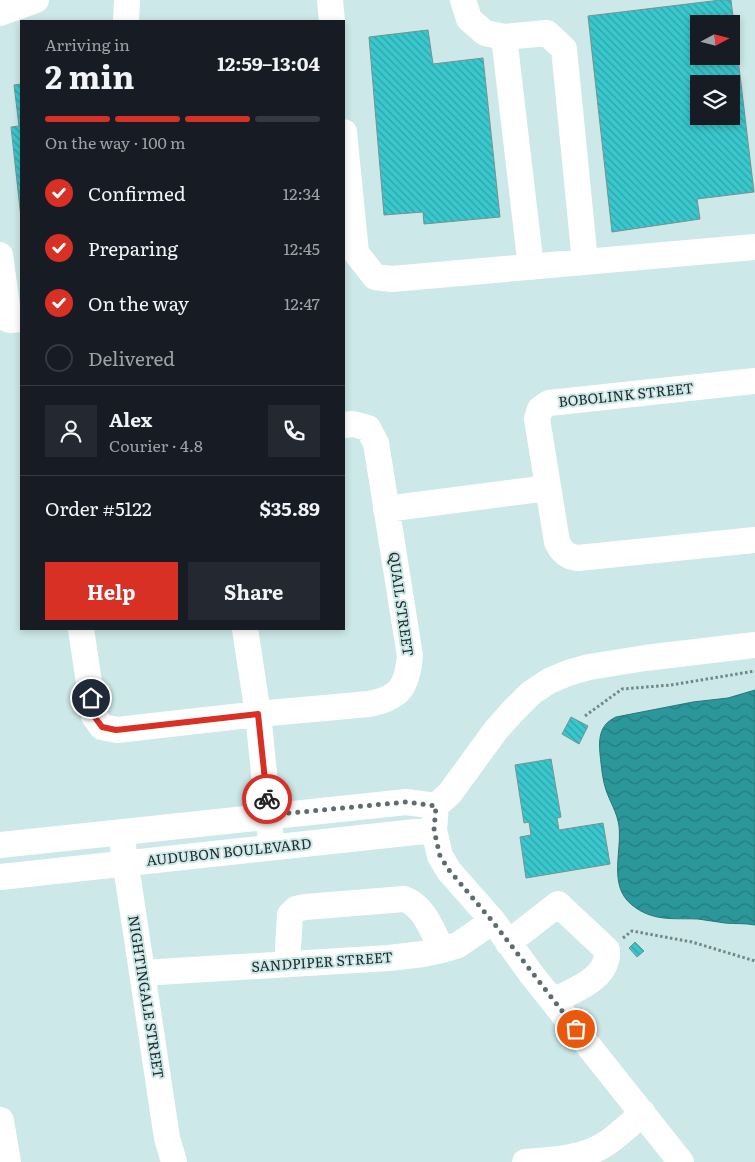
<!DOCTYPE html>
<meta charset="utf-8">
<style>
body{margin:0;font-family:Literata,serif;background:#242831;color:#f1f3f6;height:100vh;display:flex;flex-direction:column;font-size:19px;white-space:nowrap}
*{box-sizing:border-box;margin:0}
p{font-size:16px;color:#9ea1a6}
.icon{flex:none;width:28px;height:28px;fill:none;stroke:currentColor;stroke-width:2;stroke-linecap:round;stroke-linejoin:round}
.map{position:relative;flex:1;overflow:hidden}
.sheet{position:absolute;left:20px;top:20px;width:325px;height:610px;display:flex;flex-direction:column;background:#171b24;border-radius:0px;box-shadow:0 2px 8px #0003}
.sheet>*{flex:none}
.needle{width:32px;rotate:83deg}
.tools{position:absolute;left:690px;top:15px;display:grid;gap:10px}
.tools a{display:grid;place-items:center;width:50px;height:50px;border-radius:0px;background:#171b24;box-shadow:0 2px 8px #0003;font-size:25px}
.pin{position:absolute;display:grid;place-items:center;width:42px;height:42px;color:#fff;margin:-21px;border:2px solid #fff;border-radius:50%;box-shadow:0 1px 5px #0007}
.courier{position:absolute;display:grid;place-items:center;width:50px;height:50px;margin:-25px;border:4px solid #d93025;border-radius:50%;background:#fff;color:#222;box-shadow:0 1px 6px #0007}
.overview em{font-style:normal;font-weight:700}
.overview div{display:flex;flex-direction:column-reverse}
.overview{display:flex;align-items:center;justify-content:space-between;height:85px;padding:0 25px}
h1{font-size:32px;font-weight:700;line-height:38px}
.bar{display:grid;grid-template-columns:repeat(4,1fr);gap:8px 5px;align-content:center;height:60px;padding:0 25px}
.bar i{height:6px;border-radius:4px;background:#363941}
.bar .on{background:#d93025}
.bar p{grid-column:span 4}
.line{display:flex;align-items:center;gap:12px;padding:0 25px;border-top:1px solid #363941}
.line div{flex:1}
.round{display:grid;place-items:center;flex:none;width:52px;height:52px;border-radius:0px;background:#242831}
ol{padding:0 25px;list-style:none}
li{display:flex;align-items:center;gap:15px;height:55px}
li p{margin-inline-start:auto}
li .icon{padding:5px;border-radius:50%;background:#d93025;color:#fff;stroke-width:4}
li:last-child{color:#9ea1a6}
li i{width:28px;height:28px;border:2px solid #363941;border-radius:50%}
.primary-button{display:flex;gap:10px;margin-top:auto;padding:10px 25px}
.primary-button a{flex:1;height:58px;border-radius:0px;background:#d93025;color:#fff;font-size:20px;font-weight:700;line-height:58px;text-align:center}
.primary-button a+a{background:#242831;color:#f1f3f6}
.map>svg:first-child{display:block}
.water{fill:url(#water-waves);stroke:#287779}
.building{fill:url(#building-back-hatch);stroke:#789191;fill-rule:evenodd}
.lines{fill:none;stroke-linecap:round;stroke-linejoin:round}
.path{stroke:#748787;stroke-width:3;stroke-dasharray:2.5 2.5;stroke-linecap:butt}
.minor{stroke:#fff;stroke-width:26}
.major{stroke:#fff;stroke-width:28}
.done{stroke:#5d6d6d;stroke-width:5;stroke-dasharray:0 9}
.route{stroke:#d93025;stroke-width:6}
.labels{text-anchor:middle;stroke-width:4;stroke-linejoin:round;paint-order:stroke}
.street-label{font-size:14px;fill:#202b2b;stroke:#cde8e8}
</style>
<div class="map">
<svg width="755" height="1162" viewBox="0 0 755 1162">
<defs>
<pattern id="water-waves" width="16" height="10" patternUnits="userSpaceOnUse" patternTransform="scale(1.25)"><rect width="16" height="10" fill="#2b979a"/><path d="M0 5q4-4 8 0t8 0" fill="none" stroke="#247b7e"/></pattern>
<pattern id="building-back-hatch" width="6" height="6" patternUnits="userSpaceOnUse" patternTransform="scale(1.25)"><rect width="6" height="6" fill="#39c8cd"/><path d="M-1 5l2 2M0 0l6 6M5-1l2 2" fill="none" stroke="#30a3a7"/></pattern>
</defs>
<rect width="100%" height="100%" fill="#cde8e8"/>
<path class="water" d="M755,690V925C745,923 735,924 725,923C716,922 707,920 698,919C674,918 653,922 632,905C608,886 622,852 619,826C617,812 610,802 606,790C603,781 602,772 601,763C599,745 596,726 616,717L693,702L728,698Z"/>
<path class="building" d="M721,0H731L754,192L697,199L700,219L612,232L588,16ZM699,24H731V56H699ZM699,84H731V116H699Z
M428,30L433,64L483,58L500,217L424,224L423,212L384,215L369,37Z
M21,84V218L11,127L19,126L14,85Z
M571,717L588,726L579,744L562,734Z
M551,759L561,817L557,818L559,830L603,823L610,864L526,878L520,837L531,835L529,822L524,823L515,765Z
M635,942L644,951L637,957L629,948Z"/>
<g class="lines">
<path class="path" d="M585,716L622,689L671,685L755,671
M623,938L632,931L692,942L755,961"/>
<path class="minor" d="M330,0L332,21
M463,0L469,19L485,33L504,37L531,267
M0,13L36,0
M126,21L127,0
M504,37L547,33L564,49L585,262
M344,132L356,253L375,277L392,279L755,247
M0,255L9,320L21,319
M755,381L549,403L540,409L537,419L557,542C562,552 567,557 578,558L755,540
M386,509L548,488
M81,629L94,716L102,727L117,730L258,714L369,704C400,698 407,687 410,656L376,443L368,428L353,424L344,425
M245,629L258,714L270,832
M0,845L406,802L436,806
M123,846L167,1138L174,1162
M0,877L434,830
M508,943L558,904L607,950C609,979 574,990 553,1001
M287,964L290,915L296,909L305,907L404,899C425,906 433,933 442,950
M142,973L389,958L423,954L442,950L458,945L493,921
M525,1162C551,1160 584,1159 607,1143C620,1134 631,1123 643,1113
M681,1162L532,975L493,921L449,871L440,856L434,830L436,806L450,793L496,730L513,711L531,693L549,681L568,673L589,667L645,658L755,645"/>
<path class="major" d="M0,1121L7,1162"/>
</g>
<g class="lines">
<path class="done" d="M267,799L269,815L406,802L436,806L434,830L440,856L449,870L493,922L576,1029"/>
<path class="route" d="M91,698L94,716L102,727L116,730L258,714L267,799"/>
</g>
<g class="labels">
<g class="street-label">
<text transform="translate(626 395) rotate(-6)" y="5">BOBOLINK STREET</text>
<text transform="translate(401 604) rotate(82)" y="5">QUAIL STREET</text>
<text transform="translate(229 852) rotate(-6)" y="5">AUDUBON BOULEVARD</text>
<text transform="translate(322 962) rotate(-4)" y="5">SANDPIPER STREET</text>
<text transform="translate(146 997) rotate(81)" y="5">NIGHTINGALE STREET</text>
</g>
</g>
</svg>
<div class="tools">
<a><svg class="needle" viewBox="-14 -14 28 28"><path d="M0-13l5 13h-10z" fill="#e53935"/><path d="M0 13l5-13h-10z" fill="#9ea1a6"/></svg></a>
<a><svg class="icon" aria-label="layers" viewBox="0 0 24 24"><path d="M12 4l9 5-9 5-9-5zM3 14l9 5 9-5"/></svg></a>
</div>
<div class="pin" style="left:576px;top:1029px;background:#ea580c"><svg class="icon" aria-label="bag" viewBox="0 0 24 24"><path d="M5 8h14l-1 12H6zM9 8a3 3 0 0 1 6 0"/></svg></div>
<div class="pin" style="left:91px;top:698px;background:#1f2937"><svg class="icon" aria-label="home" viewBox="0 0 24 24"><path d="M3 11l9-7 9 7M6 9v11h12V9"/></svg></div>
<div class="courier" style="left:267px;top:799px"><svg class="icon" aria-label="bike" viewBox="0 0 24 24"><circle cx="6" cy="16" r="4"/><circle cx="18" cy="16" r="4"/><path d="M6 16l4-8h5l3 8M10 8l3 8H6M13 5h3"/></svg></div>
<section class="sheet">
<div class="overview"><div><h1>2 min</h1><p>Arriving in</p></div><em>12:59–13:04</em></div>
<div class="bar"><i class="on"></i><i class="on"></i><i class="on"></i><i></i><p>On the way · 100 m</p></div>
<ol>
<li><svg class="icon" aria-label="check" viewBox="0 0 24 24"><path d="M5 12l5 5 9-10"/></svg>Confirmed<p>12:34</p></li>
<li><svg class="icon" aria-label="check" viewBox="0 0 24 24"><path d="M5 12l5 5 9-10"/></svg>Preparing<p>12:45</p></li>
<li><svg class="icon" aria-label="check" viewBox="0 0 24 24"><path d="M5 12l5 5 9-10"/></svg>On the way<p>12:47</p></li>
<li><i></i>Delivered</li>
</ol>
<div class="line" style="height:90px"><a class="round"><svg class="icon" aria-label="person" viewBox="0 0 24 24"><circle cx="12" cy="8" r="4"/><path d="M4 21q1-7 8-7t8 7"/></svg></a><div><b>Alex</b><p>Courier · 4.8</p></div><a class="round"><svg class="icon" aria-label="phone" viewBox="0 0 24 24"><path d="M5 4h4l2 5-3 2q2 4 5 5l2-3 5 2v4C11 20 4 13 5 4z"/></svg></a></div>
<div class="line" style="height:65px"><div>Order #5122</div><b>$35.89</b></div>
<div class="primary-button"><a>Help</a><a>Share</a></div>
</section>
</div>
